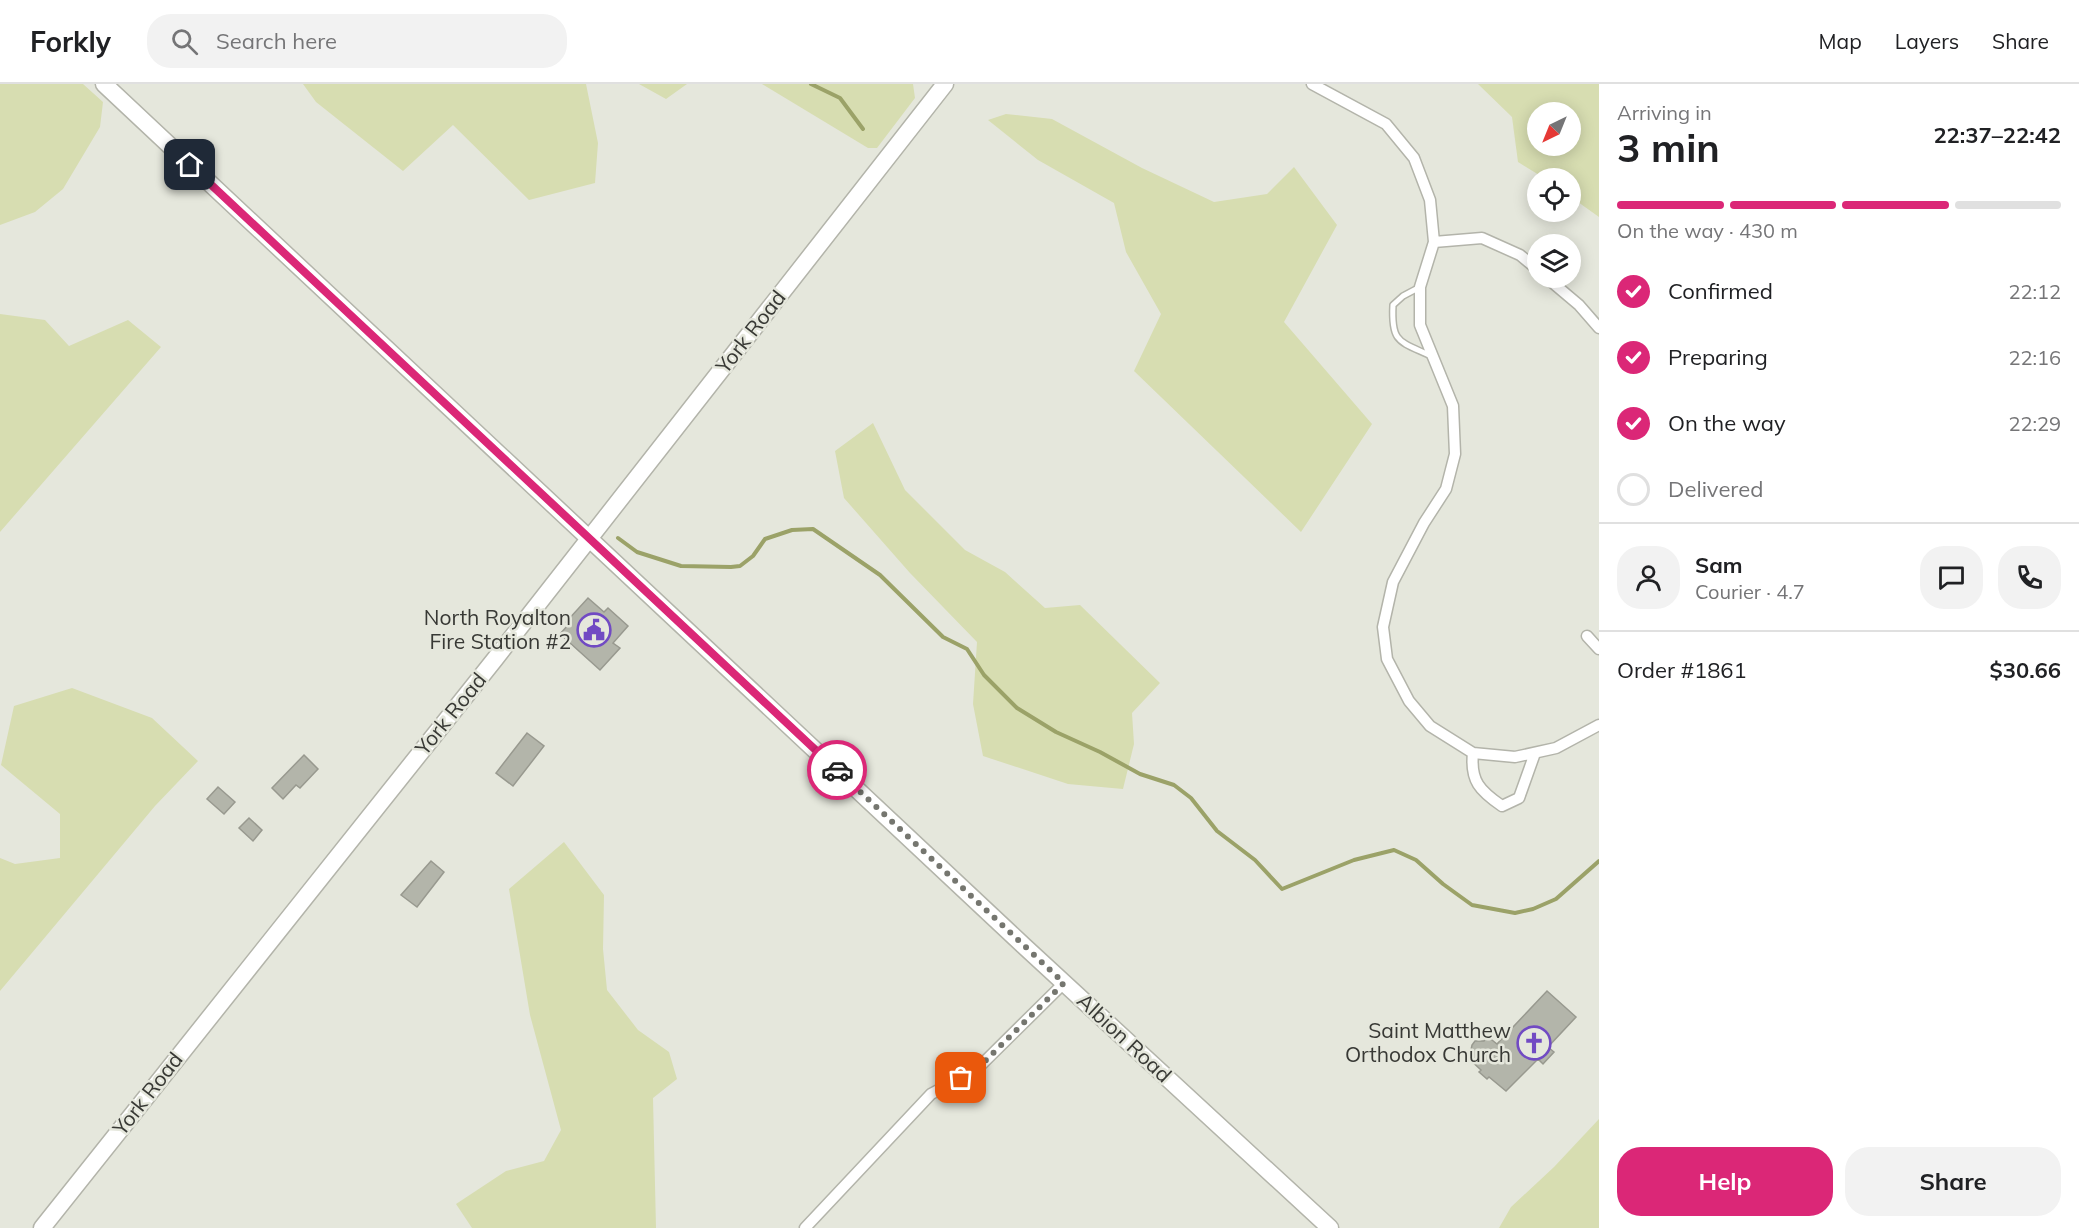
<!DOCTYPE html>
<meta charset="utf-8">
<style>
body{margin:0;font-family:Mulish,sans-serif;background:#f2f2f2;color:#202124;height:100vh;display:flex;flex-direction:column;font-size:22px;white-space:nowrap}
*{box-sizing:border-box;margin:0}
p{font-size:20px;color:#757577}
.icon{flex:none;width:33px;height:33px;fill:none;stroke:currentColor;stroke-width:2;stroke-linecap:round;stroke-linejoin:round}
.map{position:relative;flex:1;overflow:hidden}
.details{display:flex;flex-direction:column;background:#fff;width:480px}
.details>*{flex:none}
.needle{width:39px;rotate:223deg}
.buttons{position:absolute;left:1527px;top:18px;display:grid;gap:12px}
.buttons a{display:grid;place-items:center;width:54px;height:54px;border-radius:50%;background:#fff;box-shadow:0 3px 15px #0003;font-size:30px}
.pin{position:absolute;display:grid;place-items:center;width:51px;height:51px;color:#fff;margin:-26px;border-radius:12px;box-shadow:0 3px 9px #0006}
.courier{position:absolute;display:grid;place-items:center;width:60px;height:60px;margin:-30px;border:4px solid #db2777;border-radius:50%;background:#fff;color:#222;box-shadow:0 2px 8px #0007}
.head em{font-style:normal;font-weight:700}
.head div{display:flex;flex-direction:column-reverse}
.head{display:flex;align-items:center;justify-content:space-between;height:102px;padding:0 18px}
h1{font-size:39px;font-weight:700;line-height:45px}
.bar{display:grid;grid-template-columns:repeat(4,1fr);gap:9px 6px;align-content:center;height:72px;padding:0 18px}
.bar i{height:8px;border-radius:4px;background:#e0e0e0}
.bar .selected{background:#db2777}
.bar p{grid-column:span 4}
.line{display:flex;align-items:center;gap:15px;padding:0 18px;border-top:2px solid #e0e0e0}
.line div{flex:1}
.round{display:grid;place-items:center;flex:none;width:63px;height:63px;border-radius:24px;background:#f2f2f2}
ol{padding:0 18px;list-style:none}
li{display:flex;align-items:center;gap:18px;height:66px}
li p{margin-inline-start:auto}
li .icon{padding:6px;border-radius:50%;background:#db2777;color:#fff;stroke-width:4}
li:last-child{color:#757577}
li i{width:33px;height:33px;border:3px solid #e0e0e0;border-radius:50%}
.action{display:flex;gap:12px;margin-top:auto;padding:12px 18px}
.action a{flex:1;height:69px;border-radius:24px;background:#db2777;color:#fff;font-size:24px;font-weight:700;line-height:69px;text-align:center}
.action a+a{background:#f2f2f2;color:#202124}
header{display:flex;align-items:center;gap:36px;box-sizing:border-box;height:84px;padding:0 30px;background:#fff;border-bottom:2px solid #e0e0e0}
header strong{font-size:28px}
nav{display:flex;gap:33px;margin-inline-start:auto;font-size:21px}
.search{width:420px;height:54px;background:#f2f2f2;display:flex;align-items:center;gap:15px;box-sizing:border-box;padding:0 21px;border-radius:24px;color:#757577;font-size:22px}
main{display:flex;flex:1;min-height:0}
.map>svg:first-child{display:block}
.green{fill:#d7ddb1;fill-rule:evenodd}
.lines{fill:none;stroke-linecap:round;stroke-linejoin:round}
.stream{stroke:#9ba268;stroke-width:4}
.building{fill:#b3b5aa;stroke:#98998f;stroke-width:1.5}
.lane-casing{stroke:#b3b4aa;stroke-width:8}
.street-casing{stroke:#b3b4aa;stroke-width:13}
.secondary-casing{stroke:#b3b4aa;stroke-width:19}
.lane{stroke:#fff;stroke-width:5}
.street{stroke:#fff;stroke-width:10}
.secondary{stroke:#fff;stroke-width:16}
.done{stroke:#75766f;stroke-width:6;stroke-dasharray:0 10.8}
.route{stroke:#db2777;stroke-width:8}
.labels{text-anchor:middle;stroke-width:5;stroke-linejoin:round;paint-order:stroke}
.street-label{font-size:21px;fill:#383935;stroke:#e5e7dc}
.poi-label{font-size:21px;fill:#383935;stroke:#e5e7dc;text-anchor:end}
</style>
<header>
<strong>Forkly</strong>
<div class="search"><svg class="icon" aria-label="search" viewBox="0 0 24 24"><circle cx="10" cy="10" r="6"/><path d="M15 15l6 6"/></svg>Search here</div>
<nav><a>Map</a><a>Layers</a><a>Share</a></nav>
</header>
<main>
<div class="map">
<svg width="1599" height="1144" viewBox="0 0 1599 1144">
<rect width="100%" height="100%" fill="#e5e7dc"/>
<path class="green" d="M0,0H83L103,18L100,43L63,105L35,128L0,141Z
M303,0H586L598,59L595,99L529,116L453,41L403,87L316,18Z
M639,0H687L666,15Z
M762,0H913L915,14L877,64H868Z
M1478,0H1599V133L1571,113L1570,94H1544L1518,78L1512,33ZM1538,28H1570V62H1538Z
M1006,30L1052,35L1142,84L1214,118L1267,110L1294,83L1337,141L1284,238L1372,340L1301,448L1134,287L1161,230L1126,168L1114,119L1038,76L988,36Z
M0,230L45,236L69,262L128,236L161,263L0,448Z
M873,339L905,406L965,466L1005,488L1045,524L1080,521L1160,599L1132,629L1134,660L1123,705L1068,700L983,672L973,620L977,558L910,489L844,414L835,367Z
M72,604L152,634L198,677L155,722L0,907V774L15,780L60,774V730L1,681L14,622Z
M564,758L604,811L603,865L607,906L638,946L669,968L677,995L653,1014L656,1144H472L456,1120L506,1087L544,1077L561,1046L530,931L509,805Z
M1599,1035V1144H1499L1511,1123L1554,1083Z"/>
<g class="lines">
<path class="stream" d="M811,0L840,14L863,45
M618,454L637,468L681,482L731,483L740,482L753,472L765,455L792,446L813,445L880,491L943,553L967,565L984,591L1017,624L1056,648L1100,668L1140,690L1174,701L1191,714L1217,747L1255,776L1282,805L1354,776L1394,766L1416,776L1443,800L1472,821L1515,829L1533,825L1556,815L1599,777"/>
</g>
<path class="building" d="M588,514L604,528L608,524L628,542L613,559L620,564L600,586L560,550L569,540L566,538Z
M527,649L544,662L513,702L496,689Z
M304,671L318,685L300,704L296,701L283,715L272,704Z
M218,703L235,718L224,730L207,715Z
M249,734L262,746L253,757L239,744Z
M431,777L444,788L417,823L401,811Z
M1547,907L1576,933L1548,963L1554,968L1543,980L1538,975L1506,1007L1489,993L1487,995L1479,988L1481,986L1468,974L1470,971L1472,961L1475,957H1484L1487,952L1497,960Z"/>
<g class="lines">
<g class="lane-casing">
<path id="lane" d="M1420,203L1403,212L1393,221C1391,259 1399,257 1431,272"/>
</g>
<g class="street-casing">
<path id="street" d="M1312,0L1386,40L1414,74L1430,116L1434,158L1420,203V241L1453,322L1455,370L1446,405L1424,439L1393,498L1383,543L1387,575L1409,617L1430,642L1473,669L1515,673L1556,664L1599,641
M1434,158L1482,154L1520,171L1538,186
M1547,194L1579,221L1599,244
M1587,552L1599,565
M1473,669C1470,697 1480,707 1502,722L1519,714L1535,669
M805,1144L931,1010L976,986L1064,899"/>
</g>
<g class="secondary-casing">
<path id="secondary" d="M104,0L1024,862L1330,1144
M42,1144L495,575L945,0"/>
</g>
<use href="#lane" class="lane"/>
<use href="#street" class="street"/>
<use href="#secondary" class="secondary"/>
</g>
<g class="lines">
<path class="done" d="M837,686L1064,899L976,986L961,994"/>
<path class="route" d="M190,81L837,686"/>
</g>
<defs>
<g id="civic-ring" transform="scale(1.725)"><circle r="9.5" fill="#e5e7dc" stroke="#714ac3" stroke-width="1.5"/><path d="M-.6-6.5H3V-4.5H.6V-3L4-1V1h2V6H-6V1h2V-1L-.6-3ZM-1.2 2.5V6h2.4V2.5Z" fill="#714ac3"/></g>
<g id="church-ring" transform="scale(1.725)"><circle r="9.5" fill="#e5e7dc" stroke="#714ac3" stroke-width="1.5"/><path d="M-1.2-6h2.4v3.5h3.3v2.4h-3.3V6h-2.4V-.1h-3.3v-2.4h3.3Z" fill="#714ac3"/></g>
</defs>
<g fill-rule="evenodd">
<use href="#civic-ring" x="594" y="546"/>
<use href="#church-ring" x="1534" y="959"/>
</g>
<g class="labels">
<g class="street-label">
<text transform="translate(751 248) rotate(-52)" y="7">York Road</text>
<text transform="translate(451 630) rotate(-51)" y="7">York Road</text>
<text transform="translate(1124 954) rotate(43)" y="7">Albion Road</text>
<text transform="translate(148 1010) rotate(-52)" y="7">York Road</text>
</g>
<g class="poi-label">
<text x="571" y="541">North Royalton<tspan x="571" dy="24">Fire Station #2</tspan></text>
<text x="1511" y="954">Saint Matthew<tspan x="1511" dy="24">Orthodox Church</tspan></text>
</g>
</g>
</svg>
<div class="buttons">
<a><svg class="needle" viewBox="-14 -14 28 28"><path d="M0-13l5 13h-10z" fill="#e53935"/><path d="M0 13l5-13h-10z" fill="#757577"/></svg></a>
<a><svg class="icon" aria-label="locate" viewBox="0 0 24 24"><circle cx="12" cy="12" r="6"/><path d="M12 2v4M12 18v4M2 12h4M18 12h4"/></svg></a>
<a><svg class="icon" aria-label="layers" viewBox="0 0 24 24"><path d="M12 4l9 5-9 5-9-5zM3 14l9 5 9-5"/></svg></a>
</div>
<div class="pin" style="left:961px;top:994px;background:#ea580c"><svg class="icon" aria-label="bag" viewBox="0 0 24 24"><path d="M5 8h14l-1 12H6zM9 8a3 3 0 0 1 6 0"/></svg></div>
<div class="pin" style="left:190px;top:81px;background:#1f2937"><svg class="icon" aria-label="home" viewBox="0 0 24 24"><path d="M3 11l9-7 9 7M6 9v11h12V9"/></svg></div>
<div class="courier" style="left:837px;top:686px"><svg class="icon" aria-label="car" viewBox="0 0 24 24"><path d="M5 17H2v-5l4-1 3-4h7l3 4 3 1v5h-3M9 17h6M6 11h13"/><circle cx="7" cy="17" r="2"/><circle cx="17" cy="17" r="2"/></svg></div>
</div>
<section class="details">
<div class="head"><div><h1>3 min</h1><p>Arriving in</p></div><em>22:37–22:42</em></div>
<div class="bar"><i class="selected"></i><i class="selected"></i><i class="selected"></i><i></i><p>On the way · 430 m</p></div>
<ol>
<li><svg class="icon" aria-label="check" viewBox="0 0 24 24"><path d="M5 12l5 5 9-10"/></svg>Confirmed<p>22:12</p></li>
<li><svg class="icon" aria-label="check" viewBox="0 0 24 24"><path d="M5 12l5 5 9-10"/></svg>Preparing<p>22:16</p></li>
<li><svg class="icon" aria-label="check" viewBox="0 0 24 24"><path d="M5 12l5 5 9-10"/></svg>On the way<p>22:29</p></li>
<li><i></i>Delivered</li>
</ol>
<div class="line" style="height:108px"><a class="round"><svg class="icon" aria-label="person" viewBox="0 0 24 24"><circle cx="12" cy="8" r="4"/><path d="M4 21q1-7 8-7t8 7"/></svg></a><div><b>Sam</b><p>Courier · 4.7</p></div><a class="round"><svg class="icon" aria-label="chat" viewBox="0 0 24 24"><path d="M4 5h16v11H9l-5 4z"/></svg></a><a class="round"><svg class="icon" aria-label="phone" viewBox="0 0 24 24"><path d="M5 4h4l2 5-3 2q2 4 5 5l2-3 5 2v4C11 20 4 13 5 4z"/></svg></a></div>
<div class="line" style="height:78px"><div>Order #1861</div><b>$30.66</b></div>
<div class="action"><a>Help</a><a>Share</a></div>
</section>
</main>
